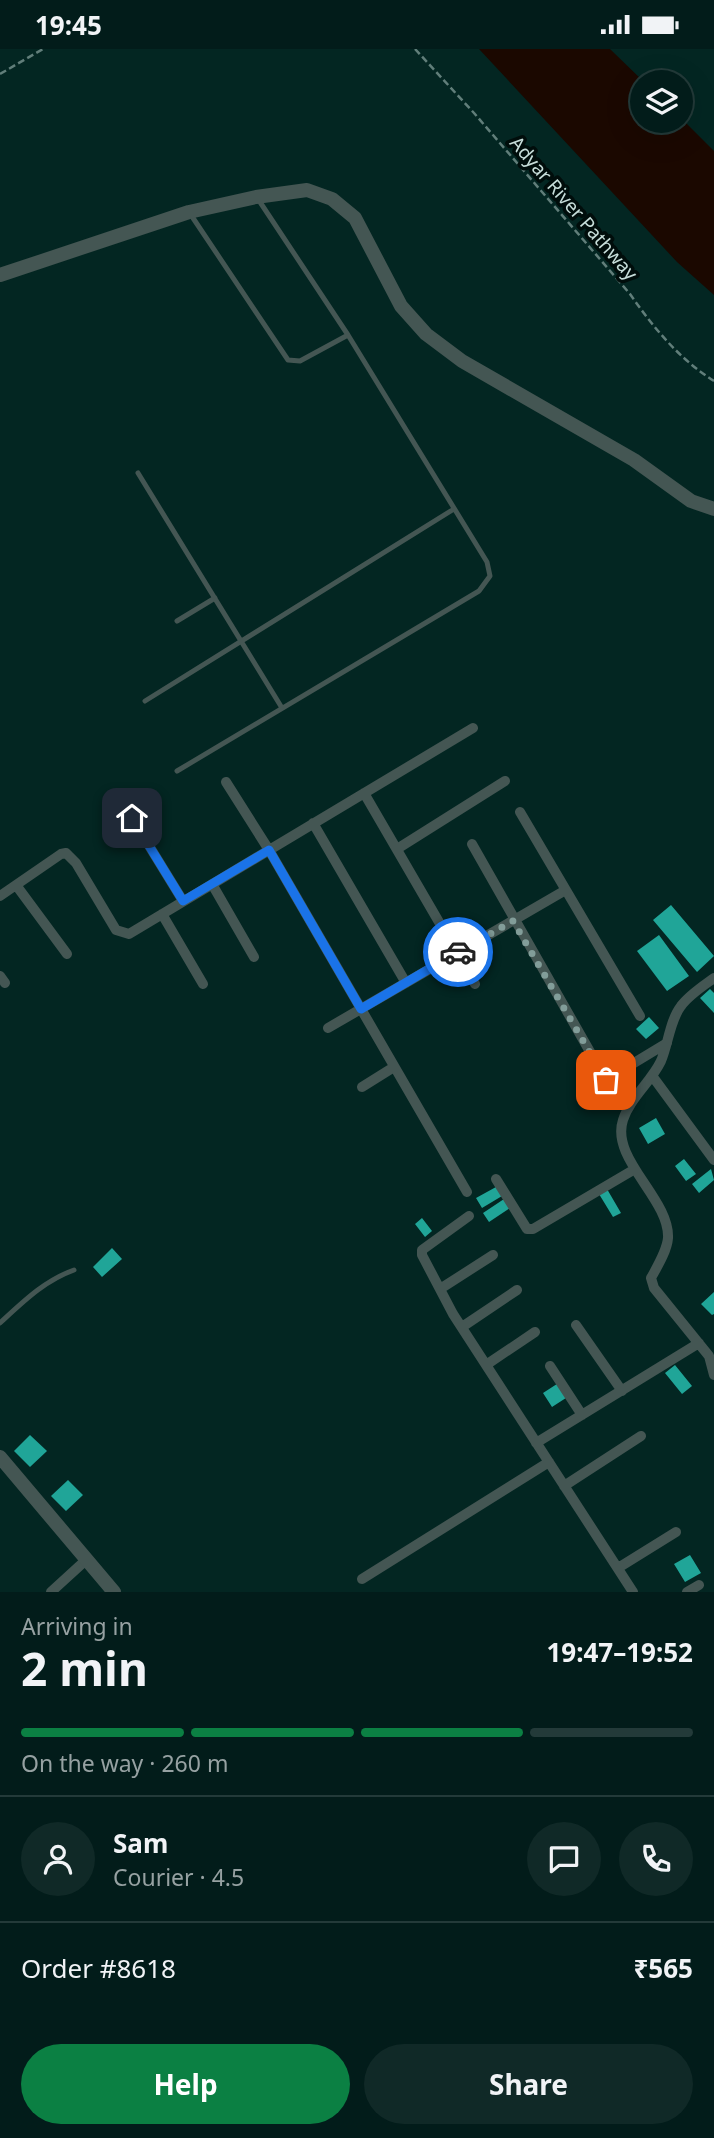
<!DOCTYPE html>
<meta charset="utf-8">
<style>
body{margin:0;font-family:"Noto Sans",sans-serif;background:#102927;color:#f1f3f6;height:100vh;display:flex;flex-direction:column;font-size:26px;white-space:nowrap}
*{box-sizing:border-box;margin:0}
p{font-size:23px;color:#96a1a2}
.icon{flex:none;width:38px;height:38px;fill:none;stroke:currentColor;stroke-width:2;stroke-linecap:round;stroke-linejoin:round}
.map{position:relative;height:1543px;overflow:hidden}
.side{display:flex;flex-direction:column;background:#021c1a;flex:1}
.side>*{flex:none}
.tools{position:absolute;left:630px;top:21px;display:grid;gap:14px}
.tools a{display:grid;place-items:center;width:63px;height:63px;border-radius:50%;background:#021c1a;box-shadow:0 7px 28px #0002,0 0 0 2px #233a39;font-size:35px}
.pin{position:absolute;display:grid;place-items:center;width:60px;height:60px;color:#fff;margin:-30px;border-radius:14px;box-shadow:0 4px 10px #0006}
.courier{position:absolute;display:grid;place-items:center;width:70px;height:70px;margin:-35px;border:5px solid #1a73e8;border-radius:50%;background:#fff;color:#222;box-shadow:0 2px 9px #0007}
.head em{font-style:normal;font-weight:700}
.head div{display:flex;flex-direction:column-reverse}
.head{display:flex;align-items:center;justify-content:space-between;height:119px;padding:0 21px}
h1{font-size:46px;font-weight:700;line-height:52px}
.bar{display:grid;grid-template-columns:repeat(4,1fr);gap:10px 7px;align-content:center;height:84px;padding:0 21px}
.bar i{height:9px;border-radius:5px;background:#233a39}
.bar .selected{background:#0b8043}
.bar p{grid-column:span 4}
.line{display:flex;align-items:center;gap:18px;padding:0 21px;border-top:2px solid #233a39}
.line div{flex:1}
.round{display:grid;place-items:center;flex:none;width:74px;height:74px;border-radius:37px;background:#102927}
.button{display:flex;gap:14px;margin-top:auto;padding:14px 21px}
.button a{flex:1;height:80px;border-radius:42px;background:#0b8043;color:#fff;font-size:28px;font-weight:700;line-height:80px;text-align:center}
.button a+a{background:#102927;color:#f1f3f6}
.status{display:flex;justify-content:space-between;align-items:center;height:49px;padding:0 35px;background:#021c1a;direction:ltr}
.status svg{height:19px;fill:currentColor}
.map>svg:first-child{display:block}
.water{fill:#1b0800}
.building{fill:#20a598}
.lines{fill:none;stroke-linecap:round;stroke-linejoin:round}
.path{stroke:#617e7a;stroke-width:2.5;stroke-dasharray:7 3.5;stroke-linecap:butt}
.service{stroke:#445653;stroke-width:5}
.minor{stroke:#445653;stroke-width:10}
.tertiary{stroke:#445653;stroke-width:14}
.done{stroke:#829d99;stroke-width:7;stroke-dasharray:0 12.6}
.route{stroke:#1a73e8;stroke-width:9}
.labels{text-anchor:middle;stroke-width:7;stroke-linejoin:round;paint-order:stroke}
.street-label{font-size:19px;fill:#c6ddd9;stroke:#000d0b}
</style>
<div class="status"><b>19:45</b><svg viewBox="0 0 49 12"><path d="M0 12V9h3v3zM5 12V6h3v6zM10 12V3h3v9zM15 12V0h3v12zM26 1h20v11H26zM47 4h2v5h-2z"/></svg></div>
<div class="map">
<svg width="714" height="1543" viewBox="0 0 714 1543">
<rect width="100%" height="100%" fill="#032622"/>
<path class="water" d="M479,0H610L644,33L642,72H681V69L714,102V246L677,213Z"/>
<path class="building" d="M671,856L714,907L697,923L653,871Z
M659,886L689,927L667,942L637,902Z
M710,940L714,944V964L700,949Z
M649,968L659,979L646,990L636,980Z
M656,1069L665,1085L648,1095L639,1079Z
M684,1110L696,1125L686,1132L675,1117Z
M711,1120L714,1131L699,1144L692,1135Z
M496,1138L502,1147L482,1159L476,1149Z
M607,1140L621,1164L613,1168L599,1145Z
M504,1150L510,1159L489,1173L483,1164Z
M422,1169L432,1182L425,1188L415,1175Z
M112,1199L122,1210L102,1228L93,1218Z
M714,1243V1265L712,1266L701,1255Z
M675,1316L692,1337L682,1345L665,1324Z
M560,1333L569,1347L552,1358L543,1344Z
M30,1386L47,1402L30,1418L14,1402Z
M68,1431L83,1446L66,1462L51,1447Z
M690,1506L701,1524L685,1533L674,1515Z"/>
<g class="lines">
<path class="path" d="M415,0L474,64L630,245C653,278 679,310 714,332
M0,25L43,0"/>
<path class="service" d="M191,166L288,311L300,312L348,286
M138,424L282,659
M177,572L215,549
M145,652L454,460
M177,722L479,542L490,527L487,513L348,286L258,150
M0,1274C24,1252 44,1232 74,1221"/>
<path class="minor" d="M226,733L269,801L467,1143
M364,744L475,935
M520,763L640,967
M132,769L183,852
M313,774L406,934
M472,795L606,1031
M397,800L505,732
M212,835L254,908
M16,836L67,905
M0,847L61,805L66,804L76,814L116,881L129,885L473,679
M162,865L203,935
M0,927L5,934
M714,929C703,937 689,946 681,957C670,971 668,996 661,1012C651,1033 630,1049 623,1071C610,1110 670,1150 668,1189C667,1202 657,1218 651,1229L654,1239L709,1307L714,1326
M328,979L564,842
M653,1028L714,1111
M362,1038L394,1018
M586,1043L667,994
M496,1130L527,1180H533L635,1120
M469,1167L422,1201V1206L453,1265L633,1543
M440,1240L493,1206
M576,1276L622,1342
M462,1278L517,1241
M486,1316L535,1283
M550,1317L582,1366
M536,1394L699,1294
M564,1437L641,1387
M618,1519L676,1483
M362,1530L549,1413
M51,1543L86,1511
M687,1543L699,1536"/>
<path class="tertiary" d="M0,226L189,163L256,148L307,141L332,150L355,169L401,257L426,285L462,312L634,411L691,452L714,460
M0,1408L114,1543"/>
</g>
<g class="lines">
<path class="done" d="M458,903L513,872L606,1031"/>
<path class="route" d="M132,769L183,852L269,801L361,960L458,903"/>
</g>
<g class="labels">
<g class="street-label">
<text transform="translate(574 159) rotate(49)" y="7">Adyar River Pathway</text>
</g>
</g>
</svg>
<div class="tools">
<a><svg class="icon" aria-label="layers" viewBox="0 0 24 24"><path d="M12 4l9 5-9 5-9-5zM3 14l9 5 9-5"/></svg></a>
</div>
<div class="pin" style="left:606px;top:1031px;background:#ea580c"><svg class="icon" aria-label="bag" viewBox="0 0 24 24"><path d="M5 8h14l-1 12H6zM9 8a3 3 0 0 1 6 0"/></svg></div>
<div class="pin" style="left:132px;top:769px;background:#1f2937"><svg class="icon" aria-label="home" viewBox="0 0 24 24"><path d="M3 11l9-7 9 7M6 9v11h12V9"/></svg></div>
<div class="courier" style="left:458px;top:903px"><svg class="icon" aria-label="car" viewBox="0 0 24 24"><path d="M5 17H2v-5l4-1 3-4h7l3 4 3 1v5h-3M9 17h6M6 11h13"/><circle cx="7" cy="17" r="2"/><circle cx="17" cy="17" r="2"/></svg></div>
</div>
<section class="side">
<div class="head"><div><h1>2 min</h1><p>Arriving in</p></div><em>19:47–19:52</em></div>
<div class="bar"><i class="selected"></i><i class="selected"></i><i class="selected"></i><i></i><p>On the way · 260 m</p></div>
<div class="line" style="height:126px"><a class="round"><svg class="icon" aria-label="person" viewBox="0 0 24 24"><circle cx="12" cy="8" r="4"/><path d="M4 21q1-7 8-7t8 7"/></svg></a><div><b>Sam</b><p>Courier · 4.5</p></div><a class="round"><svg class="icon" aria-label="chat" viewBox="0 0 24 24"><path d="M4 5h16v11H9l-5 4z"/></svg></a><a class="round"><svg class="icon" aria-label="phone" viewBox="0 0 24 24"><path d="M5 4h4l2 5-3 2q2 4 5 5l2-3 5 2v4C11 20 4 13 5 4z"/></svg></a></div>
<div class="line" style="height:91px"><div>Order #8618</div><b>₹565</b></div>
<div class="button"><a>Help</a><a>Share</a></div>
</section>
